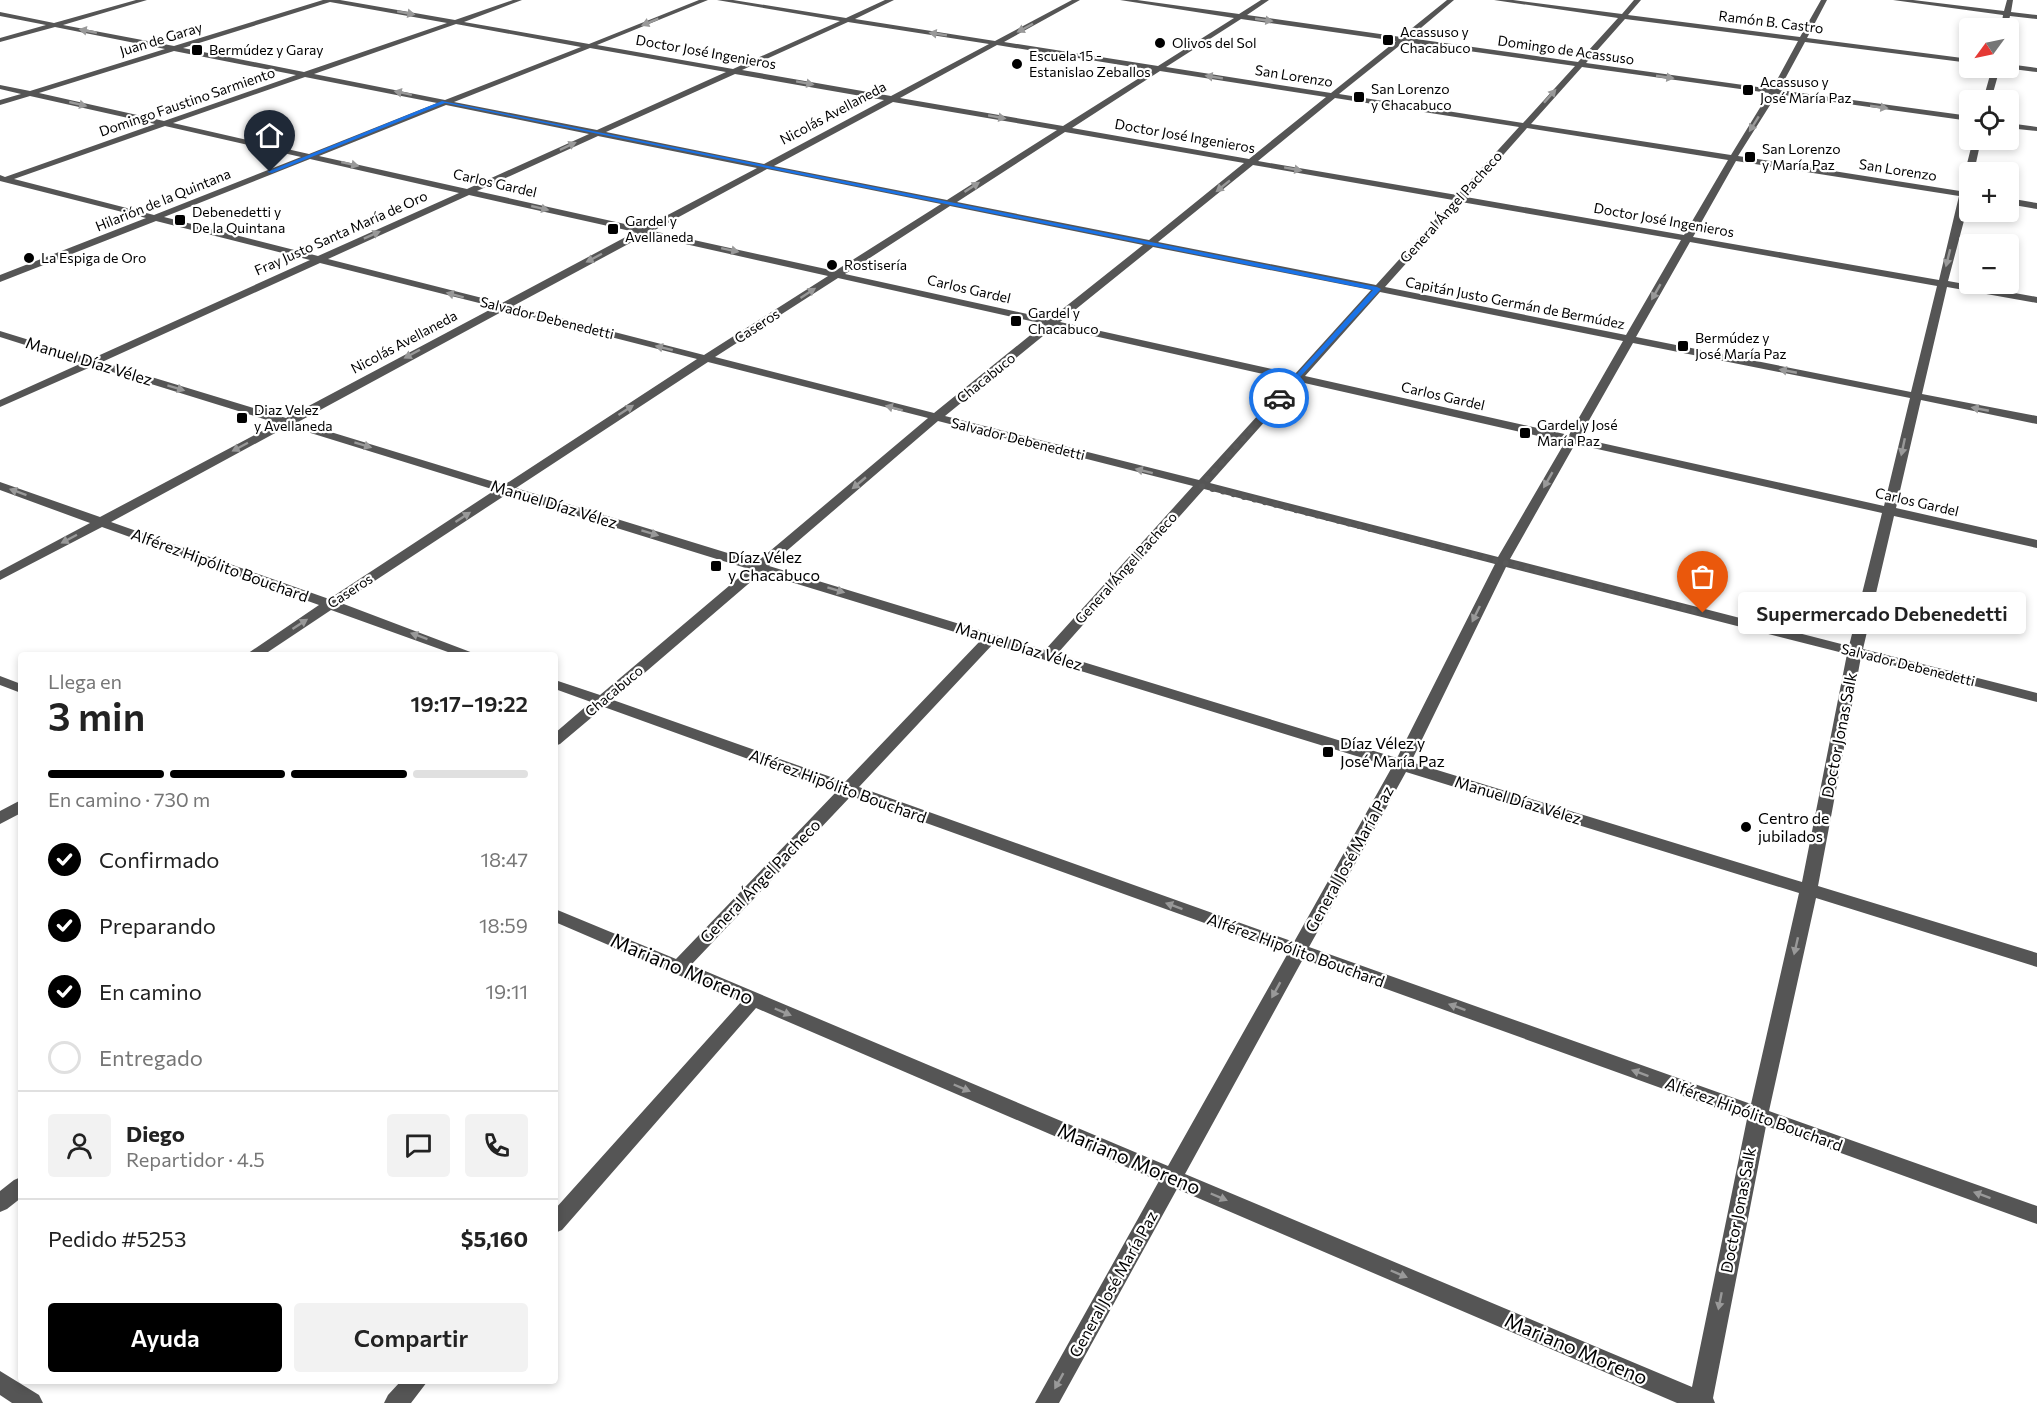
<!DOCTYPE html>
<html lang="es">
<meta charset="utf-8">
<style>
body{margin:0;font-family:Commissioner,sans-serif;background:#f2f2f2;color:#222;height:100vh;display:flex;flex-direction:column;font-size:22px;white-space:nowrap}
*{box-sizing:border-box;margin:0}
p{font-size:20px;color:#767676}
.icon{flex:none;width:33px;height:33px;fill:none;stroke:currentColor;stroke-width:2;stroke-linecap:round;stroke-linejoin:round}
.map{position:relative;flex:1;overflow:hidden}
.drawer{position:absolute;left:18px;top:652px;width:540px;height:732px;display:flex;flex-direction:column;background:#fff;border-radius:6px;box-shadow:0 3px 9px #0003}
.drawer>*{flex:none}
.needle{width:39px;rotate:237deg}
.tools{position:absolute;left:1959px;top:18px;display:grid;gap:12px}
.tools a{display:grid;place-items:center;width:60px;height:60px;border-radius:6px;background:#fff;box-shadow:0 3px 9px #0003;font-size:30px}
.pin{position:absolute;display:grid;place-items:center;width:51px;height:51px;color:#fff;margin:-62px -26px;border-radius:50% 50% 50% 0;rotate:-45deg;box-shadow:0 0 6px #0007}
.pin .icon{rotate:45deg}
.courier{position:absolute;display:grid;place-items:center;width:60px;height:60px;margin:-30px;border:4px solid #1a73e8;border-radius:50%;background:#fff;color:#222;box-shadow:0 2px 8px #0007}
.bubble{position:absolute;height:42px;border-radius:6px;background:#fff;box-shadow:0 3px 9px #0003;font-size:20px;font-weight:600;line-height:42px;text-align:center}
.head em{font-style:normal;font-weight:600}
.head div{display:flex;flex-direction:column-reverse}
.head{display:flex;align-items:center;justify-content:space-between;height:102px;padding:0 30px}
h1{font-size:39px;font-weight:600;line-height:45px}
.bar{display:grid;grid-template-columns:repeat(4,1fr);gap:9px 6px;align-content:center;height:72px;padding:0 30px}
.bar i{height:8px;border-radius:4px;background:#e0e0e0}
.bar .selected{background:#000}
.bar p{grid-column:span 4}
.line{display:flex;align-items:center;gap:15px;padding:0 30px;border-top:2px solid #e0e0e0}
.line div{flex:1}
.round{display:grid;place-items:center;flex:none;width:63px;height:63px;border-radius:6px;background:#f2f2f2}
ol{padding:0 30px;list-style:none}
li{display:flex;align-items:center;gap:18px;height:66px}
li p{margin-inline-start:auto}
li .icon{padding:6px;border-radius:50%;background:#000;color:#fff;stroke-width:4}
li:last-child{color:#767676}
li i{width:33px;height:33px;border:3px solid #e0e0e0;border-radius:50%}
.action{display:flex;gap:12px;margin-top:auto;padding:12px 30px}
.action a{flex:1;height:69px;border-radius:6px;background:#000;color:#fff;font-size:24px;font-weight:600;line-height:69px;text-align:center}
.action a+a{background:#f2f2f2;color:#222}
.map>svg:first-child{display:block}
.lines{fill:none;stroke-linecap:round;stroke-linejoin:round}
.minor{fill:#555;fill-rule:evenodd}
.oneway{fill:#999}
.route{fill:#1a73e8}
.done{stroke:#595959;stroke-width:6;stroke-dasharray:0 10.8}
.poi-dot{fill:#000;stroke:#fff;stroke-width:2}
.labels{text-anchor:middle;stroke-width:4.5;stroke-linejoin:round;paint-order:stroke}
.far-street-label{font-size:14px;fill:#000;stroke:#fff}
.far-poi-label{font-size:14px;fill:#000;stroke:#fff;text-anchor:start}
.street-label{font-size:16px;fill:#000;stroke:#fff}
.poi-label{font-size:16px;fill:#000;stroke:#fff;text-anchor:start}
.near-street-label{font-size:20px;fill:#000;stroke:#fff}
</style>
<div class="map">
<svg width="2037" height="1403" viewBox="0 0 2037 1403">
<rect width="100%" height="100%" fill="#fff"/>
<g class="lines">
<path class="minor" d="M136,0H147L63,25L174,46L323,0H340L455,20L513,0H522L464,22L589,44L699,0H708L597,45L733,69L840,21L717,0H733L846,18L885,0H894L855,19L995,41L1072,0H1080L1004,42L1158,66L1234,18L1120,0H1137L1239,14L1261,0H1269L1247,15L1401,37L1447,0H1454L1409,38L1578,62L1618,18L1494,0H1513L1622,14L1634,0H1641L1628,15L1800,37L1821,0H1827L1807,38L1970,59V63L1805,42L1779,90L1970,116V121L1777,94L1738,156L1960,191L1973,140H1981L1974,172H1970V198L1948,281L2037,297V303L1947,287L1922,394L2037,416V424L1921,400L1896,508L2037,540V548L1894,516L1863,649L2037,693V702L1861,657L1818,886L2037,953V967L1816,898L1769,1111L2037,1206V1224L1766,1126L1713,1398L1715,1403H1677L1177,1189L1059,1403H1035L1159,1181L756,1008L562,1230L555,1233V1209L741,1002L555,922V909L676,959L837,791L604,707L560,744L555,746V733L591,702L555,689V680L600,695L749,569L507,494L341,603L481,656H459L331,610L262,656H244L319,605L102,527L0,580V571L90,523L0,490V482L100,517L277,423L93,366L0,407V400L82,363L0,337V331L91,359L310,260L156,221L0,282V275L146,218L0,181V175L5,177L155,124L30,96L0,105V100L21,94L0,89V85L30,91L165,49L55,27L0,42V38L46,25L0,16V12L54,23ZM330,2L447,23L304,72L183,48ZM1241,19L1396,41L1331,93L1166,67ZM1625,19L1798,41L1772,89L1586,63ZM848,22L989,44L891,96L742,70ZM456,24L581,47L445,100L314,74ZM1404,42L1575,66L1523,123L1339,94ZM997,45L1152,70L1063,126L900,98ZM590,48L726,72L597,130L454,102ZM174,51L296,75L164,121L39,93ZM1582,67L1769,93L1731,155L1531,124ZM1160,71L1326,97L1249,159L1072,128ZM735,74L884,100L764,164L606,132ZM305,77L437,103L309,154L173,123ZM1335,98L1519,127L1457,195L1258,161ZM893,102L1057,130L947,200L774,166ZM446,105L589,134L467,189L319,156ZM165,126L301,157L154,215L14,179ZM1527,128L1728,160L1684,235L1466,197ZM1065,132L1244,163L1149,240L957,202ZM598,136L757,168L643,228L477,191ZM310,159L459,193L318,256L164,217ZM1736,161L1959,196L1939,280L1693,237ZM1253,165L1453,200L1376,285L1158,242ZM767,169L941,204L835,271L653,231ZM469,195L635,232L502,303L328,259ZM1461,202L1681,240L1626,335L1385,287ZM950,206L1143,245L1050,319L845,274ZM645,235L828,276L704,355L513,306ZM1690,242L1937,286L1911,392L1636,337ZM1153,247L1371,290L1295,374L1060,322ZM320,263L495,307L286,418L102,362ZM838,278L1044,324L934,413L715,357ZM1380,292L1623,341L1569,435L1305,376ZM505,310L697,359L504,485L298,422ZM1054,327L1290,380L1199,480L945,416ZM1633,343L1910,398L1884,506L1579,438ZM708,362L928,418L757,562L516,488ZM1300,382L1565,442L1498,557L1210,483ZM938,421L1193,486L1045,650L769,566ZM288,426L495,490L329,599L111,522ZM1575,444L1882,513L1849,646L1510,559ZM1204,489L1495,564L1397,758L1057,654ZM1506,567L1847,654L1802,882L1411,762ZM761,573L981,640L845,782L613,700ZM993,644L1392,767L1294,942L859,787ZM1406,772L1799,893L1751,1104L1309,947ZM851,796L1288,953L1168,1166L691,965ZM1303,959L1747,1119L1692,1387L1185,1174Z
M1893,0H1913L2004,11L2007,0H2013L2011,12L2037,15V19L2010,16L2007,28H2001L2003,15Z
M2008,64L2037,68V72L2005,68H2008Z
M1992,68H2000L1991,100H1983Z
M2008,123L2037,127V131L2008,128Z
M2008,198L2037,203V209L2008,204Z
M0,676L21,684V693L0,685Z
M21,800V813L0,824V811Z
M21,1177V1198L7,1209L0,1212V1191L14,1180Z
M0,1371L39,1395L43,1403H12L0,1395Z
M400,1382H427L411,1403H384L388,1395Z"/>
</g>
<defs><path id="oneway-solid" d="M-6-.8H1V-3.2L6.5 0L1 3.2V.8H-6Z" transform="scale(1.5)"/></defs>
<g class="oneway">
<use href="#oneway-solid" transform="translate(406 13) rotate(10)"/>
<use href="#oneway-solid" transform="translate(1264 20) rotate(8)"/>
<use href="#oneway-solid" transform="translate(650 22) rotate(158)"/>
<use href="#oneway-solid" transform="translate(1025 28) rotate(152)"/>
<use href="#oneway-solid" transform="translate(88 31) rotate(-169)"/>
<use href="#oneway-solid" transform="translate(938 34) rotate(-171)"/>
<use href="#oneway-solid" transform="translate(1214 77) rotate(-171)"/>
<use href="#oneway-solid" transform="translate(1665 77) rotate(8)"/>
<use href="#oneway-solid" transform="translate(805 83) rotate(10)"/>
<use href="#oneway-solid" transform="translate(403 93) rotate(-168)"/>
<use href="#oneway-solid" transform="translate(1550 96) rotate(-48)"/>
<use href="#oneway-solid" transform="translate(78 104) rotate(13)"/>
<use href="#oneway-solid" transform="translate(1879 107) rotate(8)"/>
<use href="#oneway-solid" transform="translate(997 117) rotate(10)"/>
<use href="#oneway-solid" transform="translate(1754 124) rotate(122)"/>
<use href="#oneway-solid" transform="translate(568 146) rotate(-25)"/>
<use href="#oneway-solid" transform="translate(350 164) rotate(13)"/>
<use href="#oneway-solid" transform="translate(1293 169) rotate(10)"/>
<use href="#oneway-solid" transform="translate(1223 186) rotate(141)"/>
<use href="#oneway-solid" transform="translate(972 187) rotate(-33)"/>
<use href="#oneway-solid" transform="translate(540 208) rotate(13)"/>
<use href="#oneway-solid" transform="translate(372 235) rotate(-24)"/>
<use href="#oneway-solid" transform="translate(730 250) rotate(12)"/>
<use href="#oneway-solid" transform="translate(594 258) rotate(152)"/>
<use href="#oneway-solid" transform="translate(1948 258) rotate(104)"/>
<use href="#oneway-solid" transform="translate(1656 292) rotate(120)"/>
<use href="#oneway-solid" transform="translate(808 293) rotate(-33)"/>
<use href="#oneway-solid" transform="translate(455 295) rotate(-165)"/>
<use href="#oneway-solid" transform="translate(664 348) rotate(-166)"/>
<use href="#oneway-solid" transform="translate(412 354) rotate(152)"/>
<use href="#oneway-solid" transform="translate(1788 371) rotate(-169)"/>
<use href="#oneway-solid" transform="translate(176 388) rotate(17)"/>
<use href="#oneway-solid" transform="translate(894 408) rotate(-165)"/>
<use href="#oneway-solid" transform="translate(1980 409) rotate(-169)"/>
<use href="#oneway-solid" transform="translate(626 410) rotate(-33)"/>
<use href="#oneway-solid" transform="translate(363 445) rotate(17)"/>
<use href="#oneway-solid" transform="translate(240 447) rotate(152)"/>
<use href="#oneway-solid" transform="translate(1903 447) rotate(102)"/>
<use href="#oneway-solid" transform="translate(1144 471) rotate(-166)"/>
<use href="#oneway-solid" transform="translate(1548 480) rotate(120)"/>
<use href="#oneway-solid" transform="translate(859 483) rotate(140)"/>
<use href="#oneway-solid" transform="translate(18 492) rotate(-160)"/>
<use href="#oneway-solid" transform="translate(463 517) rotate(-33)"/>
<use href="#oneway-solid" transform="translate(650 533) rotate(17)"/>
<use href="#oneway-solid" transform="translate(69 539) rotate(152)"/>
<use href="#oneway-solid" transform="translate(836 590) rotate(17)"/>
<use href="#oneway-solid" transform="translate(1476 614) rotate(116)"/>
<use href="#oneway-solid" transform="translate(300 624) rotate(-33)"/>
<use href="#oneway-solid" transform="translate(419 636) rotate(-160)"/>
<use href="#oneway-solid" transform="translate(1174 906) rotate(-160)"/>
<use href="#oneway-solid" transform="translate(1796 946) rotate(103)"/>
<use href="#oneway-solid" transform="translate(1276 990) rotate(119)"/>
<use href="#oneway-solid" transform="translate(1457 1007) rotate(-160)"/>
<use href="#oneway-solid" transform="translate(783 1012) rotate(23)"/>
<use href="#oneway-solid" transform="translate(1640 1073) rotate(-160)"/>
<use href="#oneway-solid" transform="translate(962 1088) rotate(23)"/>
<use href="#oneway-solid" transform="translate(1982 1195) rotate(-160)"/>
<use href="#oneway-solid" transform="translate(1219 1197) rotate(23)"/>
<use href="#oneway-solid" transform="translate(1399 1274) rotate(23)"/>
<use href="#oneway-solid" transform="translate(1720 1301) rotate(101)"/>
<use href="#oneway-solid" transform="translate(1059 1381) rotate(119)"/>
</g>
<path class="route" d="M442,101L1377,287L1381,289L1279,400L1277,396L1373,290L445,103L272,173L267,172Z"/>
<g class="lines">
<path class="done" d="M1279,398L1201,486L1703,613"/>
</g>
<g class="poi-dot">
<rect x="1382" y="34" width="12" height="12" rx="3"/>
<circle cx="1160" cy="43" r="6"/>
<rect x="191" y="44" width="12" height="12" rx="3"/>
<circle cx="1017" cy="64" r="6"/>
<rect x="1742" y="84" width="12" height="12" rx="3"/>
<rect x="1353" y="91" width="12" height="12" rx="3"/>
<rect x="1744" y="151" width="12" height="12" rx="3"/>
<rect x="174" y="214" width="12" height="12" rx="3"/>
<rect x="607" y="223" width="12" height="12" rx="3"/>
<circle cx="29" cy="258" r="6"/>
<circle cx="832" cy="265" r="6"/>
<rect x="1010" y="315" width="12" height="12" rx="3"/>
<rect x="1677" y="340" width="12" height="12" rx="3"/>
<rect x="236" y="412" width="12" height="12" rx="3"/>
<rect x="1519" y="427" width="12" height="12" rx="3"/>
<rect x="710" y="560" width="12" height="12" rx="3"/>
<rect x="1322" y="746" width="12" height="12" rx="3"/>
<circle cx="1746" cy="827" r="6"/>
</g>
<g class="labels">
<g class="far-street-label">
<text transform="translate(1771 22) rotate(7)" y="5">Ramón B. Castro</text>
<text transform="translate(161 39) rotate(-17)" y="5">Juan de Garay</text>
<text transform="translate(1566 50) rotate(8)" y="5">Domingo de Acassuso</text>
<text transform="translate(706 52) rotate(10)" y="5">Doctor José Ingenieros</text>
<text transform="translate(1294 76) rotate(9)" y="5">San Lorenzo</text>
<text transform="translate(187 102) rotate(-19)" y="5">Domingo Faustino Sarmiento</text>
<text transform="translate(833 113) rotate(-28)" y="5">Nicolás Avellaneda</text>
<text transform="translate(1185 136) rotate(10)" y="5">Doctor José Ingenieros</text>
<text transform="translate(1898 170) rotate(9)" y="5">San Lorenzo</text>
<text transform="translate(495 183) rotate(13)" y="5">Carlos Gardel</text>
<text transform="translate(163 200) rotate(-22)" y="5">Hilarión de la Quintana</text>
<text transform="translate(1451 207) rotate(-48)" y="5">General Ángel Pacheco</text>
<text transform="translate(1664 220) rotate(10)" y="5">Doctor José Ingenieros</text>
<text transform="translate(341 233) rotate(-24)" y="5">Fray Justo Santa María de Oro</text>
<text transform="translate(969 289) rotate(13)" y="5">Carlos Gardel</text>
<text transform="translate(1515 303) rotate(11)" y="5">Capitán Justo Germán de Bermúdez</text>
<text transform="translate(547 318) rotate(14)" y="5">Salvador Debenedetti</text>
<text transform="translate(757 326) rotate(-33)" y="5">Caseros</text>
<text transform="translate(404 342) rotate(-28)" y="5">Nicolás Avellaneda</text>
<text transform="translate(986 378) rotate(-39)" y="5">Chacabuco</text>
<text transform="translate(1443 396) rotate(13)" y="5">Carlos Gardel</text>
<text transform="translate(1018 439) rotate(14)" y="5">Salvador Debenedetti</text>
<text transform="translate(1917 502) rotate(13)" y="5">Carlos Gardel</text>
<text transform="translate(1126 568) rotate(-48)" y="5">General Ángel Pacheco</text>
<text transform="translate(350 591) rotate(-33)" y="5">Caseros</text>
<text transform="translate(1908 665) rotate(14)" y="5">Salvador Debenedetti</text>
<text transform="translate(614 691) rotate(-40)" y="5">Chacabuco</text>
</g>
<g class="far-poi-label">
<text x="1400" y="37">Acassuso y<tspan x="1400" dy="16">Chacabuco</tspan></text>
<text x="1172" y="48">Olivos del Sol</text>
<text x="209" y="55">Bermúdez y Garay</text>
<text x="1029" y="61">Escuela 15 -<tspan x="1029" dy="16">Estanislao Zeballos</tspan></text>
<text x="1760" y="87">Acassuso y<tspan x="1760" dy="16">José María Paz</tspan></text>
<text x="1371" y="94">San Lorenzo<tspan x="1371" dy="16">y Chacabuco</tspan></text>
<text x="1762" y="154">San Lorenzo<tspan x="1762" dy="16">y María Paz</tspan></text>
<text x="192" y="217">Debenedetti y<tspan x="192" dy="16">De la Quintana</tspan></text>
<text x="625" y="226">Gardel y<tspan x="625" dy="16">Avellaneda</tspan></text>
<text x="41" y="263">La Espiga de Oro</text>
<text x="844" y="270">Rostisería</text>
<text x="1028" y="318">Gardel y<tspan x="1028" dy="16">Chacabuco</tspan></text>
<text x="1695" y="343">Bermúdez y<tspan x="1695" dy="16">José María Paz</tspan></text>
<text x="254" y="415">Diaz Velez<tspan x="254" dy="16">y Avellaneda</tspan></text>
<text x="1537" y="430">Gardel y José<tspan x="1537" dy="16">María Paz</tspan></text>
</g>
<g class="street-label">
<text transform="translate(89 361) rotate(17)" y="6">Manuel Díaz Vélez</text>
<text transform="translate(554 504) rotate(17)" y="6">Manuel Díaz Vélez</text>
<text transform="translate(220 565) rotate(20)" y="6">Alférez Hipólito Bouchard</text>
<text transform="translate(1019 646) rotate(17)" y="6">Manuel Díaz Vélez</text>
<text transform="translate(1839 735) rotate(-79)" y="6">Doctor Jonas Salk</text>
<text transform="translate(838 786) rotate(20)" y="6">Alférez Hipólito Bouchard</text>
<text transform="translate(1518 800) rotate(17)" y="6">Manuel Díaz Vélez</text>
<text transform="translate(1349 859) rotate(-61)" y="6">General José María Paz</text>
<text transform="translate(760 881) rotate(-46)" y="6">General Ángel Pacheco</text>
<text transform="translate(1296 950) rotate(20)" y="6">Alférez Hipólito Bouchard</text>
<text transform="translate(1754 1114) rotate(20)" y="6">Alférez Hipólito Bouchard</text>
<text transform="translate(1738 1210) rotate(-79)" y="6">Doctor Jonas Salk</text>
<text transform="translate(1113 1284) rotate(-61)" y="6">General José María Paz</text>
</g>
<g class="poi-label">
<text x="728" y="563">Díaz Vélez<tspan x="728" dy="18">y Chacabuco</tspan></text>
<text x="1340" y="749">Díaz Vélez y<tspan x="1340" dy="18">José María Paz</tspan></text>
<text x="1758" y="824">Centro de<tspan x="1758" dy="18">jubilados</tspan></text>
</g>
<g class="near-street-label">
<text transform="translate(682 969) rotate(23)" y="7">Mariano Moreno</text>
<text transform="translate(1129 1159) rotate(23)" y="7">Mariano Moreno</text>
<text transform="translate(1576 1349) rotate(23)" y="7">Mariano Moreno</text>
</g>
</g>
</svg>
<div class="tools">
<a><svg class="needle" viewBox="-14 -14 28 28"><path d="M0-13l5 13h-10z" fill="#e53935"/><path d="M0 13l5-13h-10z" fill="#767676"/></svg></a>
<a><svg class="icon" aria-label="locate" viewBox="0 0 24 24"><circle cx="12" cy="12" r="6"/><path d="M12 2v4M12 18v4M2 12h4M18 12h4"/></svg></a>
<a>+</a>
<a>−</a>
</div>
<div class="pin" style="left:1703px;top:613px;background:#ea580c"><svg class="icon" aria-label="bag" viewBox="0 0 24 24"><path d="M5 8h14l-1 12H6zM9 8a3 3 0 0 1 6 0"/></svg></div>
<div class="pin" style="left:270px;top:172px;background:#1f2937"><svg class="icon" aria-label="home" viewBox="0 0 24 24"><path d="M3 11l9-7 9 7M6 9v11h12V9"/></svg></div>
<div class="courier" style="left:1279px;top:398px"><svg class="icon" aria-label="car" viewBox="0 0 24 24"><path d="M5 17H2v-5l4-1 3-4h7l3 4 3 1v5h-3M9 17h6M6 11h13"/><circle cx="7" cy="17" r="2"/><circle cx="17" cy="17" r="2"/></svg></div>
<div class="bubble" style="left:1738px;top:592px;width:288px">Supermercado Debenedetti</div>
<section class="drawer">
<div class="head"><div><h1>3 min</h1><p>Llega en</p></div><em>19:17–19:22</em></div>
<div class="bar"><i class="selected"></i><i class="selected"></i><i class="selected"></i><i></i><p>En camino · 730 m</p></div>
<ol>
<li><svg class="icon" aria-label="check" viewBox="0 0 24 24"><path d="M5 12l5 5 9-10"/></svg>Confirmado<p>18:47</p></li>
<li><svg class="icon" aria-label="check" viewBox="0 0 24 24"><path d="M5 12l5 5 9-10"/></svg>Preparando<p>18:59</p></li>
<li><svg class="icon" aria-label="check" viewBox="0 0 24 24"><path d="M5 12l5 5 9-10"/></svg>En camino<p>19:11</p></li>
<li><i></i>Entregado</li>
</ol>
<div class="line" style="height:108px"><a class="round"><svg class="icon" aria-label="person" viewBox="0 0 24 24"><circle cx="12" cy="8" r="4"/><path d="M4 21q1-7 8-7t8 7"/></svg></a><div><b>Diego</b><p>Repartidor · 4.5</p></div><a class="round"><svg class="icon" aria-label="chat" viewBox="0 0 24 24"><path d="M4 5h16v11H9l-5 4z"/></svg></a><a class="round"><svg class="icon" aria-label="phone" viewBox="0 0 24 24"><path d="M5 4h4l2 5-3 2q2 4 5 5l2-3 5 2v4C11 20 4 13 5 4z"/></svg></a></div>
<div class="line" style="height:78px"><div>Pedido #5253</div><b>$5,160</b></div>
<div class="action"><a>Ayuda</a><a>Compartir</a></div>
</section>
</div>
